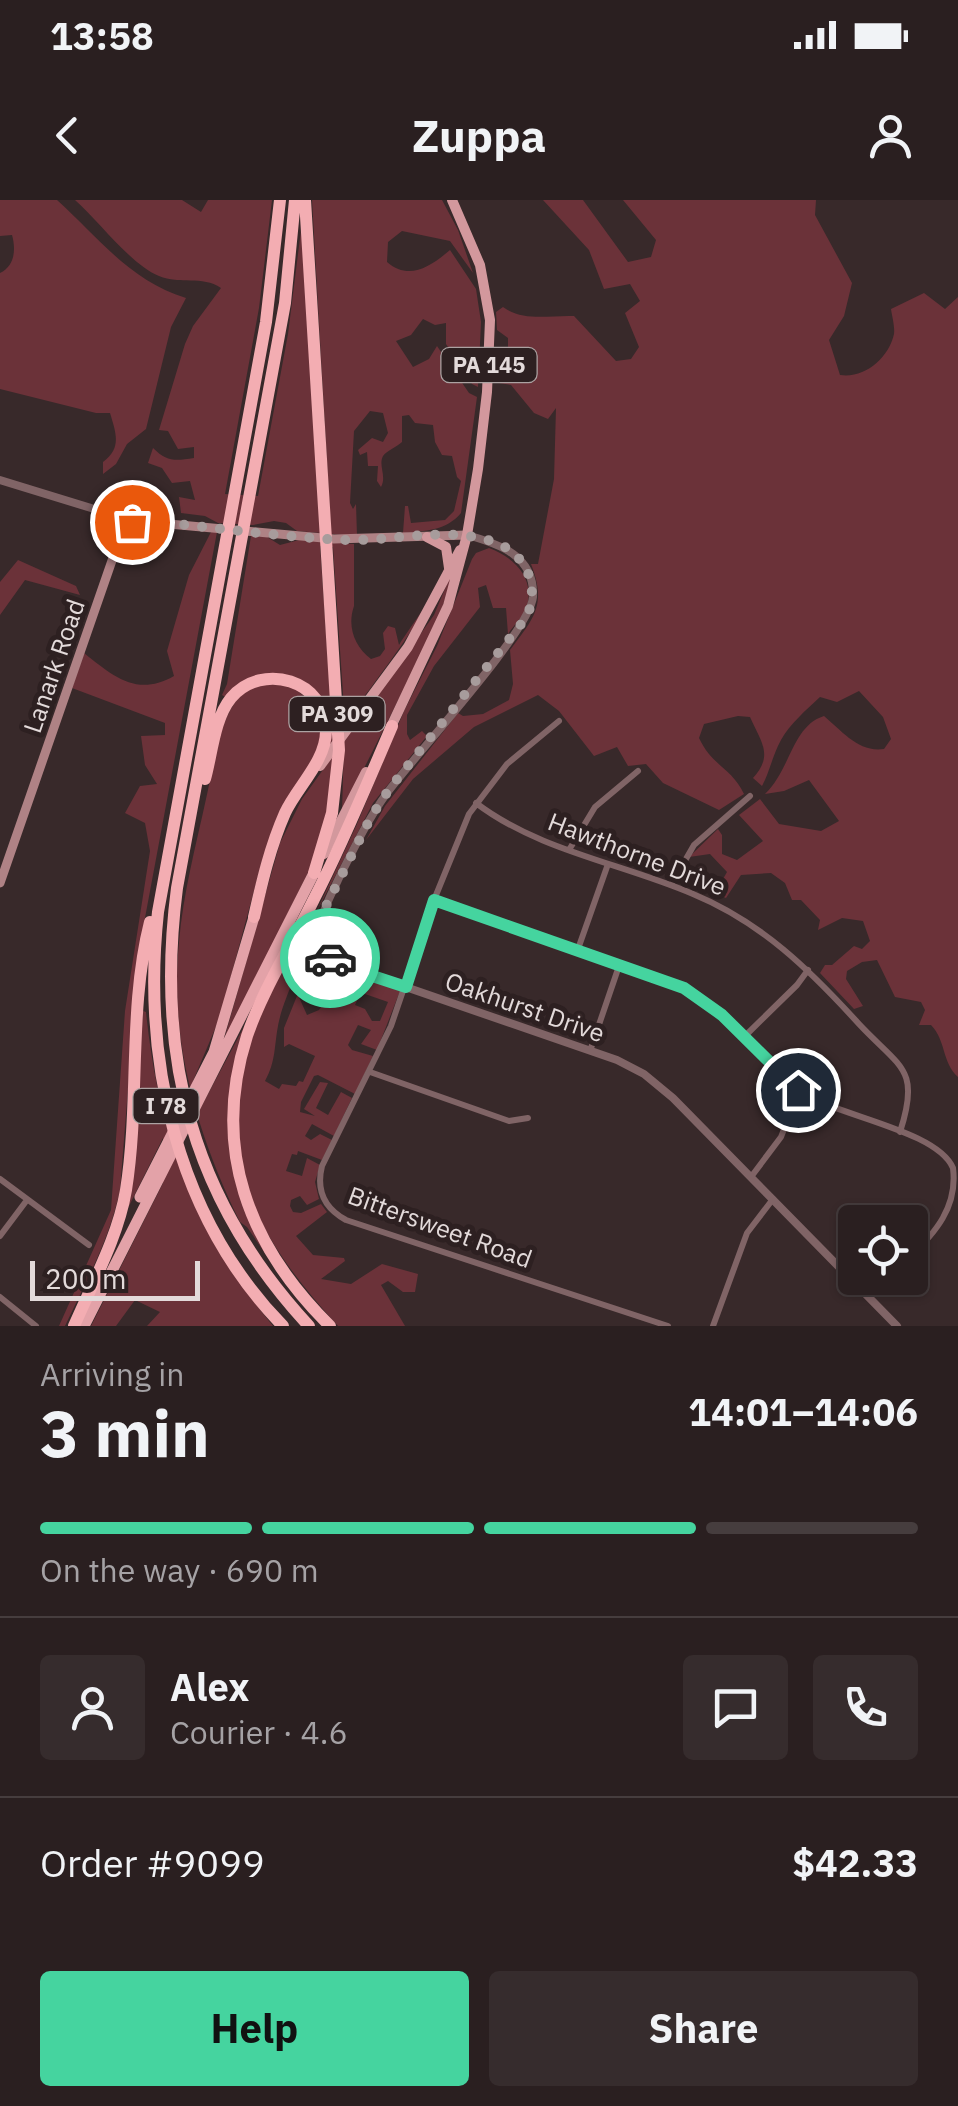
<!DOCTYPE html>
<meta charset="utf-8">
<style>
body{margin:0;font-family:"IBM Plex Sans",sans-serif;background:#362c2d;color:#f1f3f6;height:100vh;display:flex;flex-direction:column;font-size:38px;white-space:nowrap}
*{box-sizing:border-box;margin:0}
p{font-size:32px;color:#a5a2a5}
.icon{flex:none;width:55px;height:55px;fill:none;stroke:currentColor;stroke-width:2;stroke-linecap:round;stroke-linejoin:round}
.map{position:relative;height:1126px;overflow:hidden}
.side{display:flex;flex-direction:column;background:#2a1f20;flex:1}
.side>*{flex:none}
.buttons{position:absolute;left:838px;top:1005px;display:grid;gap:20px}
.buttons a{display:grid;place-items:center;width:90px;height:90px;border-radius:10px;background:#2a1f20;box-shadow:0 2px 8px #0004,0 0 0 2px #463d3e;font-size:50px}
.scale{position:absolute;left:30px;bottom:25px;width:170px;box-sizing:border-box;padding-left:10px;border:5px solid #e3dada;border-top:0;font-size:28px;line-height:35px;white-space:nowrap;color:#e3dada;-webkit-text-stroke:8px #2d2021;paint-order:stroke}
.pin{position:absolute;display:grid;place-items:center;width:85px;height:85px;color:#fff;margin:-42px;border:5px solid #fff;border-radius:50%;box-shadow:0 2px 10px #0007}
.courier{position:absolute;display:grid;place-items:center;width:100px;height:100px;margin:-50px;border:8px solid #45d49f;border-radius:50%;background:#fff;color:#222;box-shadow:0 2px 12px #0007}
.headline em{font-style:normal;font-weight:700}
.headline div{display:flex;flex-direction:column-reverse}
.headline{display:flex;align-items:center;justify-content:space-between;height:170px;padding:0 40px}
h1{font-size:65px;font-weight:700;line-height:75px}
.bar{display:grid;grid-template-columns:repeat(4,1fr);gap:15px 10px;align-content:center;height:120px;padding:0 40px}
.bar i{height:12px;border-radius:8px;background:#463d3e}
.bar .current{background:#45d49f}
.bar p{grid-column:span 4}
.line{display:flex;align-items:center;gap:25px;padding:0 40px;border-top:2px solid #463d3e}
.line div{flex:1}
.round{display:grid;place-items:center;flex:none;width:105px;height:105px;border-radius:10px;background:#362c2d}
.cta{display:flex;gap:20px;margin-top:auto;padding:20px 40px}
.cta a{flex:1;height:115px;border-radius:10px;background:#45d49f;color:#111;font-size:40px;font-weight:700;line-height:115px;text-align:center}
.cta a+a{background:#362c2d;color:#f1f3f6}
.status{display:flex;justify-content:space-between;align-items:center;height:70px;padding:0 50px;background:#2a1f20;direction:ltr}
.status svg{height:28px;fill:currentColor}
header{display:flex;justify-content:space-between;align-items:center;height:130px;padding:0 40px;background:#2a1f20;font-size:45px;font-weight:700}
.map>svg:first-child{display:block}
.green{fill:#6b3239}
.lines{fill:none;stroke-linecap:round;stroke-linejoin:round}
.minor{stroke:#806466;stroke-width:6}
.tertiary{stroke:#806466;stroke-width:8}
.secondary{stroke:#af8285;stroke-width:9}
.primary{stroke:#d3989d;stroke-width:10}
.trunk{stroke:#e3a2a8;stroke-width:11}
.motorway{stroke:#f3adb2;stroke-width:12}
.done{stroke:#a79c9c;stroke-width:10;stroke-dasharray:0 18}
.route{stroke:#45d49f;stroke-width:12}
.labels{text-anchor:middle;stroke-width:10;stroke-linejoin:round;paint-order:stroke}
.shield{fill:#2d2021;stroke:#aca2a2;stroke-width:2.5}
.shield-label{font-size:22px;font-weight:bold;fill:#e3dada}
.street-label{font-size:25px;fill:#e3dada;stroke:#2d2021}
</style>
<div class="status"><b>13:58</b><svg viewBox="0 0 49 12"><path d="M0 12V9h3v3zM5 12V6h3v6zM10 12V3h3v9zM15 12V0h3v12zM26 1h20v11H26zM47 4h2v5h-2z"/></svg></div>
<header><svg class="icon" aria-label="back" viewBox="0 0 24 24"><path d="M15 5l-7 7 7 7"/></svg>Zuppa<svg class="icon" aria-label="person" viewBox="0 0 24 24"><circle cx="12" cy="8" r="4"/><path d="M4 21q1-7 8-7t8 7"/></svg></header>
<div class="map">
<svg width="958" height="1126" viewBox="0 0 958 1126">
<rect width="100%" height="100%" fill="#38292a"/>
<path class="green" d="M0,0H57C99,38 130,81 186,98L171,127L146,229L127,244L116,264L103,274V262C122,248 116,233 110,213H96L0,189V73C15,66 16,49 12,35L0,36Z
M75,0H182L201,12L208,0H272L259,108L225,294L258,296L288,134L301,30L331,332L312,0H442L458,30L473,73L450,41L402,31L388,42L387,62C409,81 430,67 450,50L476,89L481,122L478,187L472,184L446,144V123L435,125L423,119L411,135L396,141L413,167L429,159L437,146L469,193L477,197L461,313C446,331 425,331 403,333L405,306H408L411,323L445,320L454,311L461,281L457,277L452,256L442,255L435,242L433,225L415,223L409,215L402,216V242C397,247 386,251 383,256C378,266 387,276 381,287L377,281L378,266H368L367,252L360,255L358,250L372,238L383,242L388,233L383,213L370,211L354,231L350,303L353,309L356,304L357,336L297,331L286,323L274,321L253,325L218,323L205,316L181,313L179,297L195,300L190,281L172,283L162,268L148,263L153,248C167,262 175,261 194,258V247L178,249L168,231L159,230L185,144L193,126L221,88C202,75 180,85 159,76C130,64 99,21 75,0Z
M543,0H583L628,62L651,57L656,40L623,0H816L815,15L852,83L844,116L829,140L840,175C864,179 889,158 894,134C895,127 892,116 891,109L924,93L945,109L958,97V877C942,863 946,840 931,825H919L925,810L921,802L895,797L877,760L862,762L847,771L846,779L863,806L854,809L820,773L825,765H832L854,746L862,749L870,741L863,721L842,718L818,730L820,720L801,700H792L785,683L771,673L741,675L726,698L715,693L727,672L710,654L689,657L718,629L722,635V654L737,660L763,641L739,615L760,599L779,624L821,631L839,621L809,580L784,591L765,594C791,569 792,526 824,516C842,531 859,553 884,549L891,539L883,517L859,491L837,502L820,497C806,510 790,524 781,540C773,554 770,571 762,586L753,578C774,555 761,542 750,517L738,516L704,524L699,538C712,566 732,568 744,594L719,610L663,583L646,564L628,566L617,547L594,556L559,511L538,495L474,527L413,579L366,640L385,606L458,513L463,516L483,514L509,500L513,484L510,450C534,418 547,405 531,364H538L554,279L556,208L548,219L534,213L511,185L499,183L500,158L508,155V138L497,130L496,112L503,107C523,122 550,115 574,116L616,161L631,159L639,147L625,113L640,101L630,84L604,89L589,50Z
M211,332H217L139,750L120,990C110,1038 86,1082 65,1126H59L111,1010L125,811L150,651L145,623L125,613L140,586L157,584L145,565L141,536L165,535V523L72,488L84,453C114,477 137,497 174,476L167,451L189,375Z
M251,336L267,337L280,345L299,340L354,344V406C347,426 354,446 371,459L380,456L385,449L383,433L388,426L395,428L399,445C411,425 444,385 445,363C446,353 441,349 433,343C441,347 447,350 447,360C446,392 366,493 345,523L333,347L320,346L335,559L331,602L312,665L223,843L280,643L302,599L330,560L328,514L314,489L300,479L288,475L256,476L227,498L222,495L227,484Z
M489,348C513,357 535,377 527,406C524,416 514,425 508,434L506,408H493L486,385L478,388L480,407L434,466L407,515V534L410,540L422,531L427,536L373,603L316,713L312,733L315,745C301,757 281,807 278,826C274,847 276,861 265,881L279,889L282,884L296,886L299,881L303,882L315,856L289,844L284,847V828L299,791H303L298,795L307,815L319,810L323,804L318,791H315L319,782H311L305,776L315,755L320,754L332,767L351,774L345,789L338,788L336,796L347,803L359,776L367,778L355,805L365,809L372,821H380L388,802L365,794L373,780L400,791L377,850L361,844L371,830L358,825L348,845L352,850L373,856L355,894L318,875L314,876L301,902L300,912L315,916L304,909L320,882L328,883L316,908L328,915L341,892L352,898L334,936L312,924L305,936L311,940L320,934L332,940L322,960L298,951L297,955L292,954L286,971L302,976L307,958L320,965L315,982L319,999L307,1005L300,996L291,1000L290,1006L293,1012L301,1013L321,1004L327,1012L296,1036L313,1055L344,1058L345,1061L321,1079L351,1084L382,1064L418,1074L415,1092H403L388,1081L381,1085L405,1126H338C267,1048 219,976 243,865C254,819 281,775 302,732H307L357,624L404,511L437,446L472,359L476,353Z
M18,360L76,386L80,395L25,380L0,415V382Z
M449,379L452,381L435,427L342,612L344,541L434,415Z
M257,484L290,485L315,505L322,532L317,552L287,601L262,661L220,817L193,881L200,909L254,808L230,948L282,1078L247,1027L240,1022C197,934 169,841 179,742C183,694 196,645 206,599C213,569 217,529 234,504C239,495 249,490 257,484Z
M143,811L146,812C159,937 194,1028 273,1126H147L160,1112L135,1100L116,1126H91L163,983V938L128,1008Z"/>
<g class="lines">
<path class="minor" d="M559,521L507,564L469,614L434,700L391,826L322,966C316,990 324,1008 346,1020L668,1126
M476,603C539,651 621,663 693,694C761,722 810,770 859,824C900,868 921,868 900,932
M569,650L595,607L638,571
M671,685L694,645L750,596
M434,700C499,721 565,743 629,767C653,776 677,783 699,797C738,823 763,866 799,891C836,916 937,930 953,968C958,1007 935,1033 910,1057
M578,749L608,664
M745,836L797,785L808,770
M590,851L620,763
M370,872L509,921L528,918
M751,977L781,937L799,891
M0,979L89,1045
M0,1036L27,1000
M867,1096L887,1078
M0,1097L36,1126
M713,1126L747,1033L773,999"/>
<path class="tertiary" d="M0,280L130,320L134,325
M467,335C500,344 535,356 533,397C530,431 414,556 387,593C368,619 353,650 338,680C324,710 303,744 342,765L617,860L644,874L673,898L897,1126"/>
<path class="secondary" d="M0,683L116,349C127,329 135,323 158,323L334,339L467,335"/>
<path class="primary" d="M427,337L446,347L449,368
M389,531L448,406L467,335L478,269L487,192L490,120L480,65L452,0
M320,566L408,447L460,350
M324,654L366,572"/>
<path class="trunk" d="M140,997L214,852L254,717
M84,1126L314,673"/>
<path class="motorway" d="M280,0L266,122L158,712C142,860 176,1016 283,1126
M295,0L285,103L177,688C155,856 192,1000 309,1126
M305,0L339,550L332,613L314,673
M205,579C212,554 214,519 231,498C262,461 327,480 326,531C326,561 297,587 285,613C270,647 262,682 254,717
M74,1126C93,1082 118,1037 126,990C140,902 128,809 150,722
M330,1126C248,1045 211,948 247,836C263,789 292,744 314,699C343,643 367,584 392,526"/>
</g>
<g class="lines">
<path class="done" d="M132,322L134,325L158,322C220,328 281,337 343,340C394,342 456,323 503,346C530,360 539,392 526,418L390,588L371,617L320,718L319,739L330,758"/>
<path class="route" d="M330,758L342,766L406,787L434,700L684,788L722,815L798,890"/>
</g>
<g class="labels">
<g class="shield">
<rect x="441.5" y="148" width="95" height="34" rx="8"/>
<rect x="289.5" y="497" width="95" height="34" rx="8"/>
<rect x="133.5" y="889" width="65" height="34" rx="8"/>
</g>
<g class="shield-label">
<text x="489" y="173">PA 145</text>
<text x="337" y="522">PA 309</text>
<text x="166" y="914">I 78</text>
</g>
<g class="street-label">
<text transform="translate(54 466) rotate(-71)" y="9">Lanark Road</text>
<text transform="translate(637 654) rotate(21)" y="9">Hawthorne Drive</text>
<text transform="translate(525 807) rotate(19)" y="9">Oakhurst Drive</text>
<text transform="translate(440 1027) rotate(20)" y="9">Bittersweet Road</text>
</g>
</g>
</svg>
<div class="buttons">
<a><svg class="icon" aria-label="locate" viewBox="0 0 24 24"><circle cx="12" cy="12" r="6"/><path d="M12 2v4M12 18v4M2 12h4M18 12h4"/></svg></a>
</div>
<div class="scale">200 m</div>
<div class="pin" style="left:132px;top:322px;background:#ea580c"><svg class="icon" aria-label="bag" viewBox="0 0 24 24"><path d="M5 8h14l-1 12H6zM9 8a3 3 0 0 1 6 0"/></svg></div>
<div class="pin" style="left:798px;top:890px;background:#1f2937"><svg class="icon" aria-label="home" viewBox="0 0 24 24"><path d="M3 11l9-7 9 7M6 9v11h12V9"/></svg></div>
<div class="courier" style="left:330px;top:758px"><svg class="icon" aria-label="car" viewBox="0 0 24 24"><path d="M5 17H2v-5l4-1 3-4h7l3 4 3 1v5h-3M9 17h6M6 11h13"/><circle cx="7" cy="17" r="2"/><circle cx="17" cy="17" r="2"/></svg></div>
</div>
<section class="side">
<div class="headline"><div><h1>3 min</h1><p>Arriving in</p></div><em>14:01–14:06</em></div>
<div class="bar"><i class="current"></i><i class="current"></i><i class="current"></i><i></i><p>On the way · 690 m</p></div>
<div class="line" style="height:180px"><a class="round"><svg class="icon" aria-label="person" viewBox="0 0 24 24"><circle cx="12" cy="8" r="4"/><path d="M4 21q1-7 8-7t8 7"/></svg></a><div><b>Alex</b><p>Courier · 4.6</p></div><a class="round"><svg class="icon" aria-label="chat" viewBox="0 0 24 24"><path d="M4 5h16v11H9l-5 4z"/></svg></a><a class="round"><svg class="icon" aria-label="phone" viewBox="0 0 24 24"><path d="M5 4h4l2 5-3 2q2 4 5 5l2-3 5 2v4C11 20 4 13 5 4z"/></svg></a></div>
<div class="line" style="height:130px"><div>Order #9099</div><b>$42.33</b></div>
<div class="cta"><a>Help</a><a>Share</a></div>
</section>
